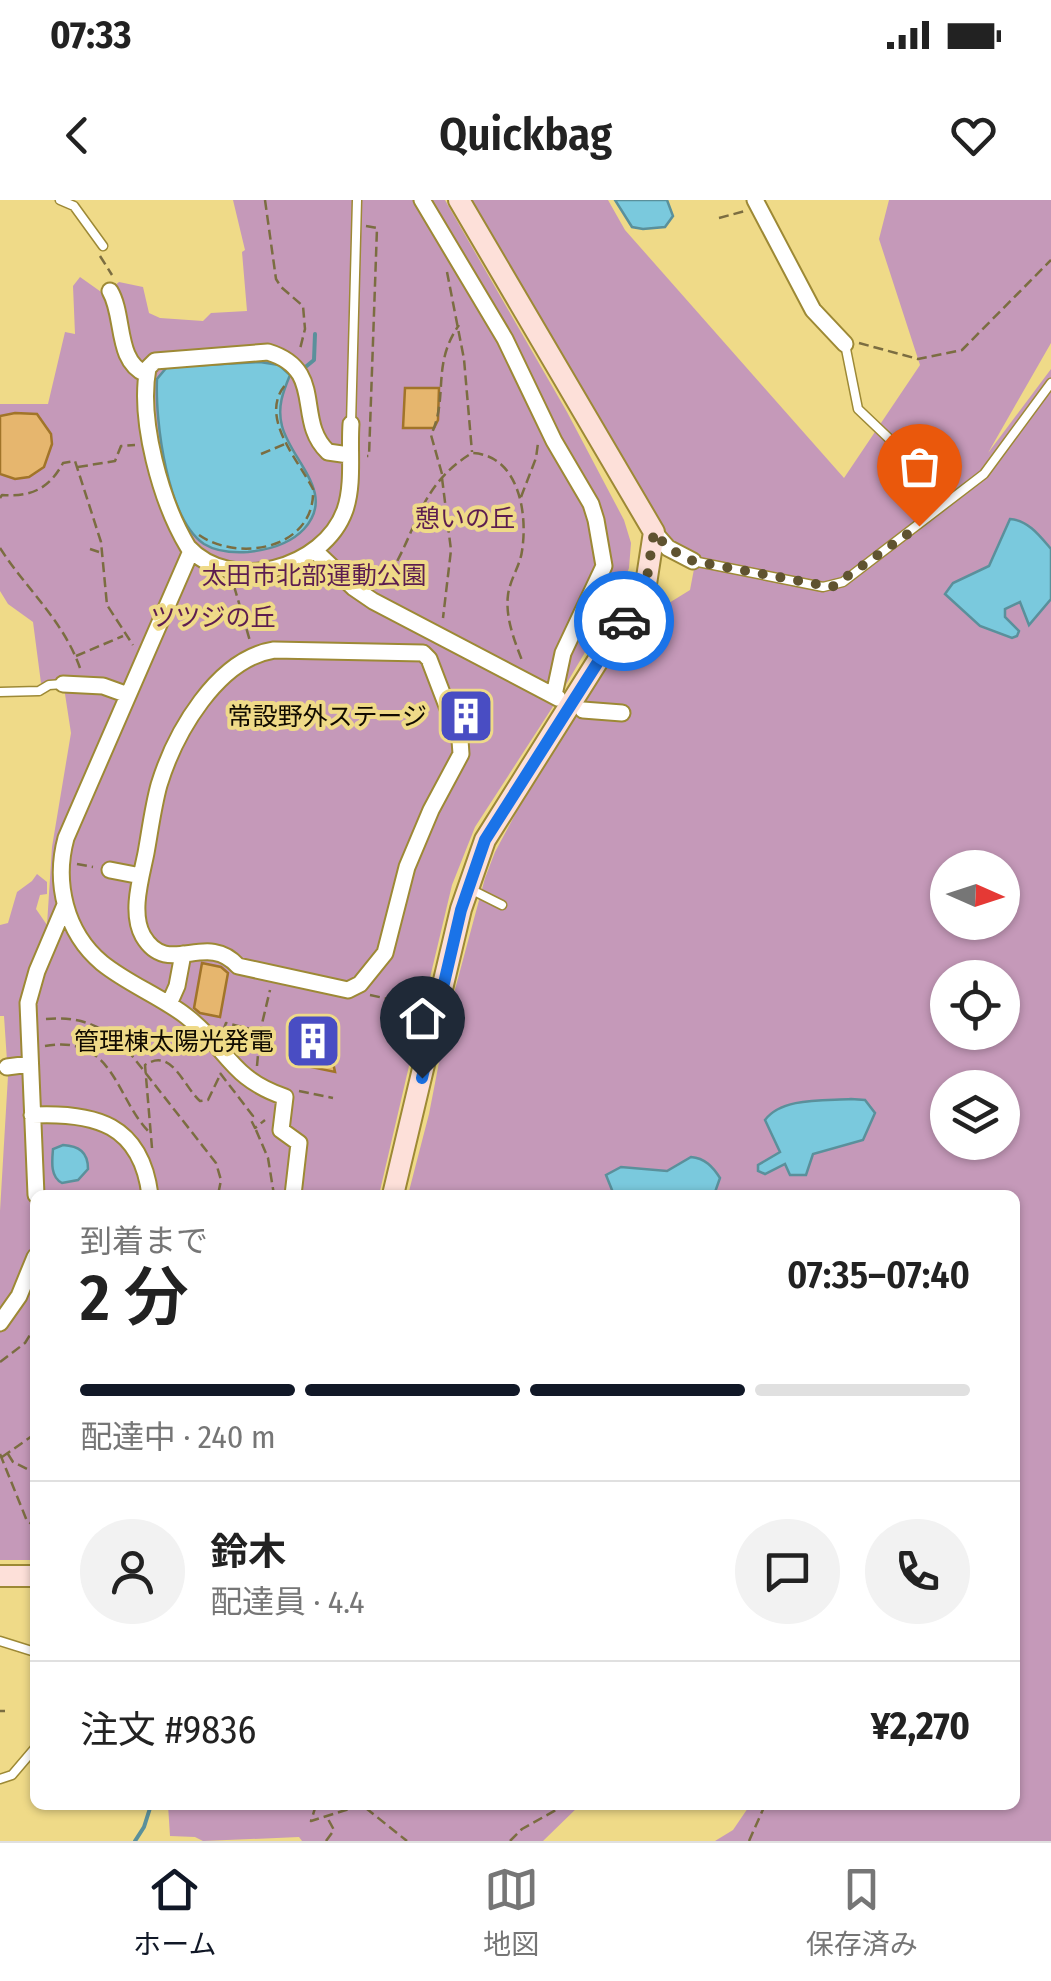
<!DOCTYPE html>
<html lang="ja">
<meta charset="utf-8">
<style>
body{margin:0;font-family:"Fira Sans Condensed","Noto Sans JP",sans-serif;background:#f2f2f2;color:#222;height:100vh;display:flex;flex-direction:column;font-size:38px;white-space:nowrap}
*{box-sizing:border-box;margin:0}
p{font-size:32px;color:#767676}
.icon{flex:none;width:55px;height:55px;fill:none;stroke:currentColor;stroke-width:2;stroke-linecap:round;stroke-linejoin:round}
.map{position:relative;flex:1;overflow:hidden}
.side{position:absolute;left:30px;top:990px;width:990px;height:620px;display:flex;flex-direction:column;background:#fff;border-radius:15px;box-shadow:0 2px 8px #0004}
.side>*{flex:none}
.needle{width:65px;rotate:93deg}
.tools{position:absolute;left:930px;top:650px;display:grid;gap:20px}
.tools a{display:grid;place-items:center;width:90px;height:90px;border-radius:50%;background:#fff;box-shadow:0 2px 8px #0004;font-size:50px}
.pin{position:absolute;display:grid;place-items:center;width:85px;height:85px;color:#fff;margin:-102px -42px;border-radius:50% 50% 50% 0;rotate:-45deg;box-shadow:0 0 10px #0007}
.pin .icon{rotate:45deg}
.courier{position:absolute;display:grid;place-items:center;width:100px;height:100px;margin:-50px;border:8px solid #1a73e8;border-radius:50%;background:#fff;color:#222;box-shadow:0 2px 12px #0007}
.summary em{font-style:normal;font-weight:600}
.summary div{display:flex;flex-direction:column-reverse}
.summary{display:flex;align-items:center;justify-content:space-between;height:170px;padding:0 50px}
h1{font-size:65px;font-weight:600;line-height:75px}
.bar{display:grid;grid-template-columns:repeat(4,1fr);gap:15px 10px;align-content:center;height:120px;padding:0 50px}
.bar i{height:12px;border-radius:8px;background:#e0e0e0}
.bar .selected{background:#111827}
.bar p{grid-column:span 4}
.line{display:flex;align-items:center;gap:25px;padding:0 50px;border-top:2px solid #e0e0e0}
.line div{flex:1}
.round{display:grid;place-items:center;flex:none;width:105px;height:105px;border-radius:52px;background:#f2f2f2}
.status{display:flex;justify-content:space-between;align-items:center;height:70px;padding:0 50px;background:#fff;direction:ltr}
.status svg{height:28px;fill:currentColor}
header{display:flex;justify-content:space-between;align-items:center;height:130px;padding:0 50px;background:#fff;font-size:45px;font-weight:600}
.tab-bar{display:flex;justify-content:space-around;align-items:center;height:140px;border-top:2px solid #e0e0e0;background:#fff;font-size:28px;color:#767676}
.tab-bar a{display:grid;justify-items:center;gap:5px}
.tab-bar .selected{color:#111827}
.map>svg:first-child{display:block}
.green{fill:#c599b9;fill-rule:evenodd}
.water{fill:#7ac9dd;stroke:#5a909b;stroke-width:2.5}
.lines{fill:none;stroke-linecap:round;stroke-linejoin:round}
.stream{stroke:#5a909b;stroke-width:4}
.building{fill:#e6b66e;stroke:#a17429;stroke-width:2.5}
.lane-casing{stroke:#9d8935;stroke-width:11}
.street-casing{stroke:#9d8935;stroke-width:19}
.secondary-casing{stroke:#9d8935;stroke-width:24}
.path{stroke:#7b6d41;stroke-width:2.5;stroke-dasharray:10 5;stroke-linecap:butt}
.lane{stroke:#fff;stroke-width:8}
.street{stroke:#fff;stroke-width:15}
.secondary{stroke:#fde0d9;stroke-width:20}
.done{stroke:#5f5330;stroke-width:10;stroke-dasharray:0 18}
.route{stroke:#1a73e8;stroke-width:12}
.labels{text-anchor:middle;stroke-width:8;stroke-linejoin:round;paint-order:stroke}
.park-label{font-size:25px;fill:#5c1d50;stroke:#efda88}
.poi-label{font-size:25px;fill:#110b00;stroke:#efda88;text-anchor:end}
</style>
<div class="status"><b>07:33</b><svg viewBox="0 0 49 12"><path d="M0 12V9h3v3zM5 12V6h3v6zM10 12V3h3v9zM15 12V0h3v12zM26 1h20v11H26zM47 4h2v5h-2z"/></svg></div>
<header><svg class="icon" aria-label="back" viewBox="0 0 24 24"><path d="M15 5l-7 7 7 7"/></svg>Quickbag<svg class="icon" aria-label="heart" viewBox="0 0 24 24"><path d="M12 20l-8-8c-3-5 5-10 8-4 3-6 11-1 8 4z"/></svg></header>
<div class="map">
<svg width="1051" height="1641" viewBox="0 0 1051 1641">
<rect width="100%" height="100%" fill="#efda88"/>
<path class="green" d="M233,0H445L567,212L624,320L631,343L629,368L619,395L552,508L475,627L452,685L424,803L450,808L485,678L495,652L518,609L642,412L656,411L690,390L694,369L682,349L647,314L467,0H608L625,30L844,278L920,165L879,39L889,0H1051V143L988,253L1051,169V1641H715L733,1630L750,1605H1015V995H408L429,914L448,816L422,810L379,995H35V1360H0V1011L8,876L4,816H0V725L8,723L17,692L32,681L37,674L47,682V694L40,695L36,709L47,725L52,647L71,533L63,481L41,483L33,422L8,404L0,391V204H48L65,132L75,134L73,86L80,77L104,94L119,82L143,87L149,113L160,118L203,121L211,113L247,111L242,52L245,50ZM948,668H1002V722H948ZM948,778H1002V832H948ZM948,888H1002V942H948Z
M168,1605H580L543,1641H302L299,1637L203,1641L195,1637L170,1636Z"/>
<path class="water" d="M615,0H667L673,16L665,27L643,29L632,27Z
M260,162L279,165L290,175C283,192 277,207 282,226C291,261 337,293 304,329C290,344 268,350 248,352C233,353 217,352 204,344C167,319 155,221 157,179L167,167Z
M1010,319C1028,320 1040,336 1051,349V399L1029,425L1020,402L1005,409V417L1019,431L1017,436L1012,438L980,426L945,394L953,383L989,366Z
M851,899L865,900L875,913L863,940L813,954L806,975H790L785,964L765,974L758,971V965L780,952L765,920C782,897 825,901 851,899Z
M63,945C79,946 88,952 88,969L78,980L62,983C50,977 52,961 53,949Z
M691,957C705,958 713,967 720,978L714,995H614L606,975L621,967L667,971Z"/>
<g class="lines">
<path class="stream" d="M303,169L314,160L315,134
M135,1641L144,1627L151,1605"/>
</g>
<path class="building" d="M405,188H439L438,220L434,228H403Z
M15,213L37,214L51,234L52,244L44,267L29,277L15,279L0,274V216Z
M202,763L221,767L228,773L220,817L200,813L194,808Z
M324,820L335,872L292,863L298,834L305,836L304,826Z"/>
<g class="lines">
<g class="lane-casing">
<path id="lane" d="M60,0L74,6L103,46
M845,144L858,209L899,248
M351,224L357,0
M693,361L823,387L843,382L984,274L1051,183
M0,492L39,491L49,485L63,484
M472,690L502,705
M0,1441L35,1452
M0,1579L12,1575L35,1548"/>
</g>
<g class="street-casing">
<path id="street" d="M422,0L505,139L554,241L591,304L596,320L604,366L563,453L554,495
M755,0L813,110L845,144
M110,91C125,116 115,161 146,174
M349,255L328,252C294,220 327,170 268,152L155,161L148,168C138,220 161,302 188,347C231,394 324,369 345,310C354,284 349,251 351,224
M654,332L668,348L693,361
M314,350L354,388L373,401L558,498
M191,351L66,638C54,682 65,732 102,763C128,784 160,796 186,816C228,848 229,878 285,897L281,930L299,943L293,995
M274,450L423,453L429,459L460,540L461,554L431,610L407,667L385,753L360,784L348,790L238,766C206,730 168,779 143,736C130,713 141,678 146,653C150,631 153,607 159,585C175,533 217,459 274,450Z
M63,484L103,486L128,495
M583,510L622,513
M110,670L141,676
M169,804L177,786L183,754
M7,867L30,864
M32,915C95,912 141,924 150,995
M36,995L28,803L37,771L65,705
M0,1123L19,1096L35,1057"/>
</g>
<g class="secondary-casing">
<path id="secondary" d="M393,995L461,709L485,640L646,384L654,332L459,0
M0,1376H35"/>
</g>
<path class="path" d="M265,0L276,79L281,87L303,106L305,129L300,149
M719,18L745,11
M366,26L377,28L369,256H367
M100,56L112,75
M447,72L464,159L472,252
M859,143L918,159L962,150L1051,60
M261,254L285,244
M78,267L115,261L121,246L135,245
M442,274L431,235C449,197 431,165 459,125
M442,278L451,350L443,418
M521,297L536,258L538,243
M0,298L2,295C31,297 49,289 63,263L75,261L101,342L107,405L133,445
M199,335C240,363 316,348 313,289C297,258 257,215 287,183
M0,348C27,390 63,420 80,468
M90,349L99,352
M234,386L250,441
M381,386C418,339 413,289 472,253C519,255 528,314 522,351C520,366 510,379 508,395C505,418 515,442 523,463
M76,456L123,436
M77,664L93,667
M370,795L421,806
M46,819C78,816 103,825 126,848L216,963L221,980L218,995
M223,831L226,823L259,831
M45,846C114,834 115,897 149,932
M257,866L260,832L270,790
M220,873L253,916L251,920L255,928L265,920
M299,891L333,898
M256,930L268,958L274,995
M152,948L145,865C172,847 183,886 200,901L208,900L221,873
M0,1162L25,1143L35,1127
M0,1254L27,1321L35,1326
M8,1254L13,1262L35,1273
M2,1257L35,1234
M0,1511H5
M316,1605L311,1621L362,1605L407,1641
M362,1605H375
M326,1641L334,1630L328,1619
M510,1641L522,1629L565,1605
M749,1641L765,1605"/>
<use href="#lane" class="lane"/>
<use href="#street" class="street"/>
<use href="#secondary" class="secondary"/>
</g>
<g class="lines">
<path class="done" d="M624,421L646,384L654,332L668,348L693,361L832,387L919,326"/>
<path class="route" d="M422,878L461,710L485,640L624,421"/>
</g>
<defs>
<g id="building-square" transform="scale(2.875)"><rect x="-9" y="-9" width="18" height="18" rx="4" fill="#494dc3" stroke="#efda88"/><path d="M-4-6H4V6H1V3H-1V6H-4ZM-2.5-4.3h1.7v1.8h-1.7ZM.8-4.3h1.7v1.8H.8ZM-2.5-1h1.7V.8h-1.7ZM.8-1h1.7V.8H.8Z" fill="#fff"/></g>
</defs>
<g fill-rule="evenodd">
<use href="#building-square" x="466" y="516"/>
<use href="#building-square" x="313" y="841"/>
</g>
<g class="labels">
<g class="park-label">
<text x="465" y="327">憩いの丘</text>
<text x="314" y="384">太田市北部運動公園</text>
<text x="213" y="426">ツツジの丘</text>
</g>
<g class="poi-label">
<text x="427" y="525">常設野外ステージ</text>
<text x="274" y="850">管理棟太陽光発電</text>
</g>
</g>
</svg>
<div class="tools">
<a><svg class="needle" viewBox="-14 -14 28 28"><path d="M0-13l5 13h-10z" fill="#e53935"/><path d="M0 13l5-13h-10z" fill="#767676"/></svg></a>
<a><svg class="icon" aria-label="locate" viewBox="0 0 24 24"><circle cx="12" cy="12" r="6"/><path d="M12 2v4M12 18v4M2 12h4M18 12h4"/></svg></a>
<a><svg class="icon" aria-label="layers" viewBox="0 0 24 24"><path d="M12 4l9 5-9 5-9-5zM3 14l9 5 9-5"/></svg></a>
</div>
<div class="pin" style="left:919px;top:326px;background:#ea580c"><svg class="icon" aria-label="bag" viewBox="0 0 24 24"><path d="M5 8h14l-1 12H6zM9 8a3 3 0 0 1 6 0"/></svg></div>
<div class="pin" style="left:422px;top:878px;background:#1f2937"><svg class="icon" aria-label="home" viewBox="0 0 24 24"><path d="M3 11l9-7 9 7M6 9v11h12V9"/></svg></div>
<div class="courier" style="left:624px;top:421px"><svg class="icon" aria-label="car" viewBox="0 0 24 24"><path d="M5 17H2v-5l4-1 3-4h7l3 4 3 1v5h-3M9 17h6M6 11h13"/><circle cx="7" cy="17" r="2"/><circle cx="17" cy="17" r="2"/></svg></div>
<section class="side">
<div class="summary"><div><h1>2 分</h1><p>到着まで</p></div><em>07:35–07:40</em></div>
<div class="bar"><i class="selected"></i><i class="selected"></i><i class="selected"></i><i></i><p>配達中 · 240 m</p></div>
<div class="line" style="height:180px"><a class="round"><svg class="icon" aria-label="person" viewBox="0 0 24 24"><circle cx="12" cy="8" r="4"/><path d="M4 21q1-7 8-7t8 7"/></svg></a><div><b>鈴木</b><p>配達員 · 4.4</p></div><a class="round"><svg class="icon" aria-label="chat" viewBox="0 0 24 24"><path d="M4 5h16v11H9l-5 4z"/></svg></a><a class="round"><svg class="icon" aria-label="phone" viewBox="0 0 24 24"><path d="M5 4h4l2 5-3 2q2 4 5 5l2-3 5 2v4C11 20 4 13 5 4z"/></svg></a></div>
<div class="line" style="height:130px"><div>注文 #9836</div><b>¥2,270</b></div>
</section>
</div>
<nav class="tab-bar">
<a class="selected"><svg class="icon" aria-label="home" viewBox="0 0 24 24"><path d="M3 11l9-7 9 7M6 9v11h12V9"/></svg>ホーム</a>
<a><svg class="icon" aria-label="map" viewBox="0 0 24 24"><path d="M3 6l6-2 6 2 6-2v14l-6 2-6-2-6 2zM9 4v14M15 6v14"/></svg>地図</a>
<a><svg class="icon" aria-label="saved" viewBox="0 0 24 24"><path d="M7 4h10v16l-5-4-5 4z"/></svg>保存済み</a>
</nav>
